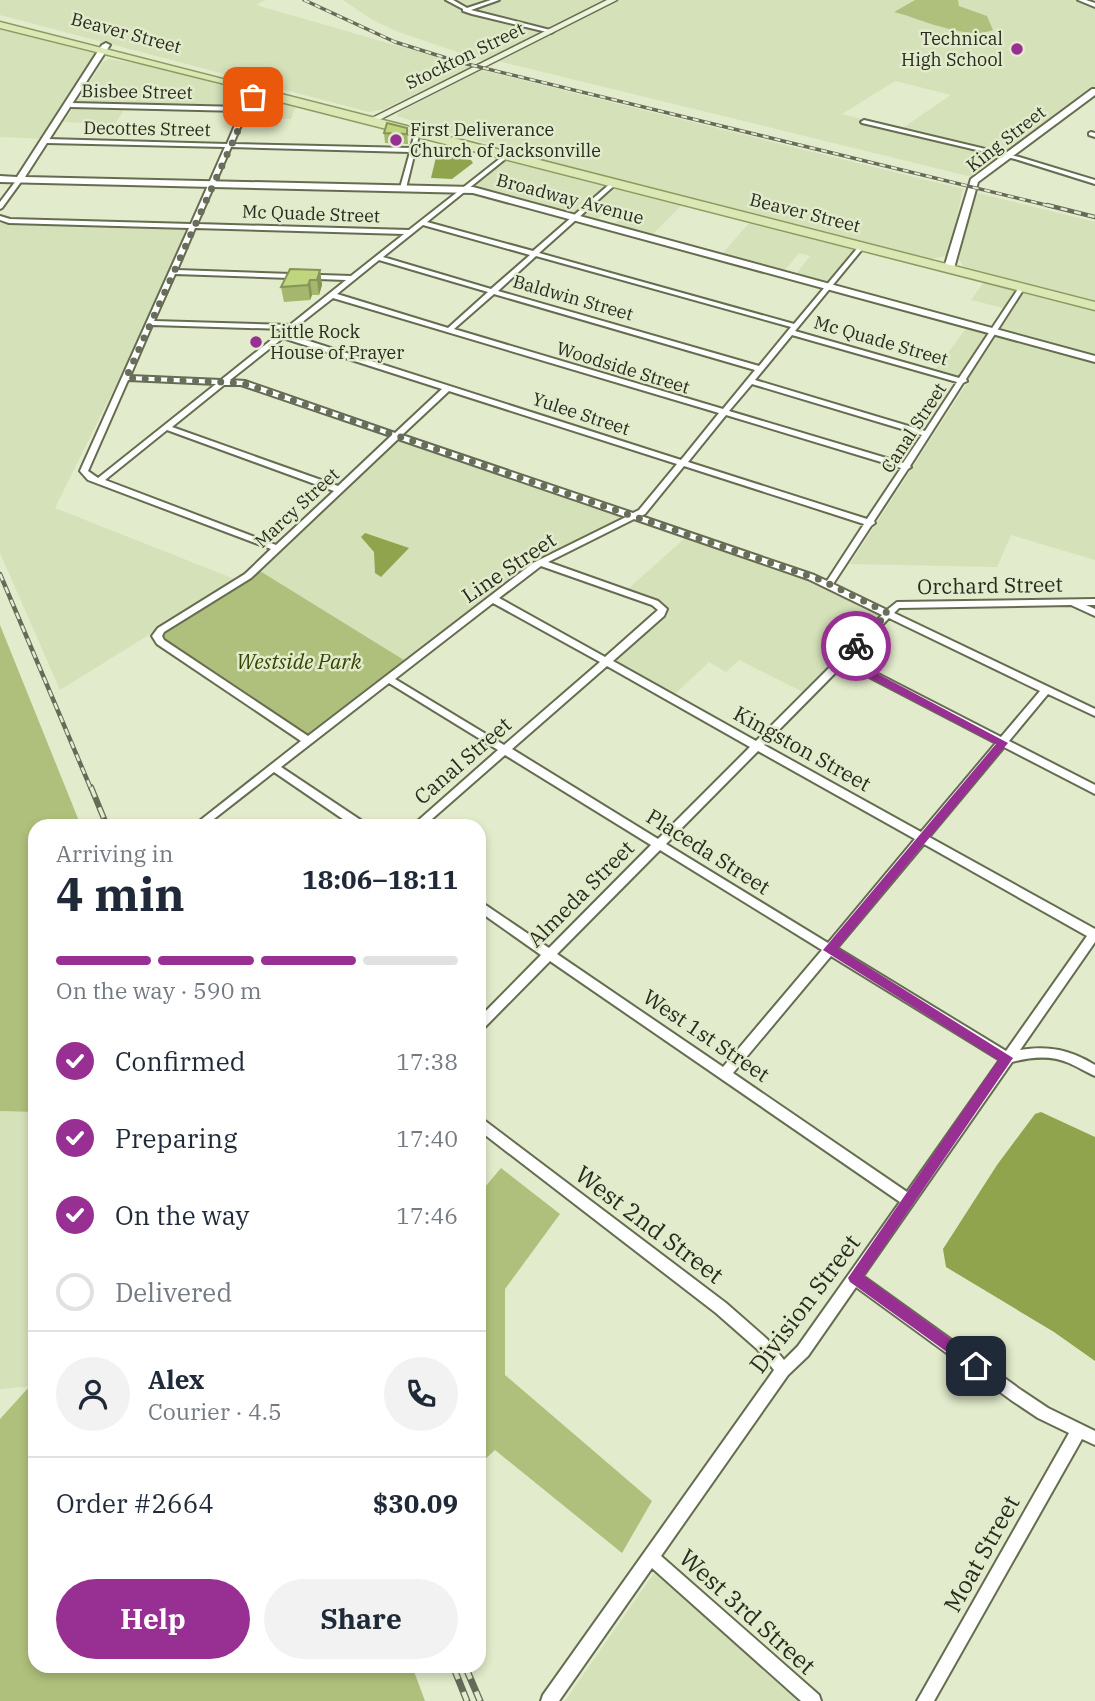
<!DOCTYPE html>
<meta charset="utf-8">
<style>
body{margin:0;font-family:"IBM Plex Serif",serif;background:#f2f2f3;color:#1f2937;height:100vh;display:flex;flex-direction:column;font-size:26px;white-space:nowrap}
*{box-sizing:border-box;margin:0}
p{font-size:23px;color:#747a83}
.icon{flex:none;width:38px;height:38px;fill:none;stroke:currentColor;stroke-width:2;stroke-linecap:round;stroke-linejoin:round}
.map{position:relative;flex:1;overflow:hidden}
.details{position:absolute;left:28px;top:819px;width:458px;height:854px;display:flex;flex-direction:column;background:#fff;border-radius:21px;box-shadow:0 4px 10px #0003}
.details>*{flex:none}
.pin{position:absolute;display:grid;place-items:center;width:60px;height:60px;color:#fff;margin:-30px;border-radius:14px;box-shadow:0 4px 10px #0006}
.courier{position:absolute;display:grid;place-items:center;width:70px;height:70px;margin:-35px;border:5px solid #982f92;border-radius:50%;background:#fff;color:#222;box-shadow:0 2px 9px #0007}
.headline em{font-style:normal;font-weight:700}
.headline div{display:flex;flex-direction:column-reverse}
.headline{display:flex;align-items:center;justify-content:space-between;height:119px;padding:0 28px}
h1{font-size:46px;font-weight:700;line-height:52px}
.bar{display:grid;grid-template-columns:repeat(4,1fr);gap:10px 7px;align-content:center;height:84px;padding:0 28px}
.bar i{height:9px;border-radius:5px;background:#e0e1e3}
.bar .selected{background:#982f92}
.bar p{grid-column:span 4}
.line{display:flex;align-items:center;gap:18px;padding:0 28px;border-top:2px solid #e0e1e3}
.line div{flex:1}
.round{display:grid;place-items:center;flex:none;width:74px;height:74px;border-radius:37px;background:#f2f2f3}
ol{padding:0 28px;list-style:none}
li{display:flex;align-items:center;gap:21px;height:77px}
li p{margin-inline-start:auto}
li .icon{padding:7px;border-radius:50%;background:#982f92;color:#fff;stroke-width:4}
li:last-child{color:#747a83}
li i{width:38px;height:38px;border:4px solid #e0e1e3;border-radius:50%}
.cta{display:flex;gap:14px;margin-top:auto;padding:14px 28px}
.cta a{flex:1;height:80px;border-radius:42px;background:#982f92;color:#fff;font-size:28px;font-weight:700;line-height:80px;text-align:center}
.cta a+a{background:#f2f2f3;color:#1f2937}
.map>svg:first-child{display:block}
.built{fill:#d5e1b9;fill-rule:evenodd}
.green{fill:#afc07c}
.water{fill:#90a44e}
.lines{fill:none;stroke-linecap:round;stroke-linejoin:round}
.minor-casing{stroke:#656d51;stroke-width:4}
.tertiary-casing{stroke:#656d51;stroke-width:4}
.secondary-casing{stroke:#656d51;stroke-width:3}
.primary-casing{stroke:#8d9b60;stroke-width:3}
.minor{fill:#fff;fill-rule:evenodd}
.tertiary{fill:#fff;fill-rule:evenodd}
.secondary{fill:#edf3da;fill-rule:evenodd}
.primary{fill:#dbe8b5;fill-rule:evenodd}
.rail-far3-casing{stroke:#666b59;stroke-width:3.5}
.rail-far2-casing{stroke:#666b59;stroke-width:4.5}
.rail-far1-casing{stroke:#666b59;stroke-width:6}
.rail-casing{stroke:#666b59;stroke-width:7}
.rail-far3{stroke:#e2ebcb;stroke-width:2;stroke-dasharray:6;stroke-linecap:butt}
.rail-far2{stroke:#e2ebcb;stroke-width:2.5;stroke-dasharray:7;stroke-linecap:butt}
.rail-far1{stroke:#e2ebcb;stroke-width:3.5;stroke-dasharray:11;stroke-linecap:butt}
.rail{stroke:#e2ebcb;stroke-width:4.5;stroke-dasharray:14;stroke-linecap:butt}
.wall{fill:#a4b76c}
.shaded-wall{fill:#869558}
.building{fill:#bfd57e;stroke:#869558;stroke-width:2}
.route{fill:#982f92}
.done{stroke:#696e5b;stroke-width:7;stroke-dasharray:0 12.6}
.poi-dot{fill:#982f92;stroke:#e2ebcb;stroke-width:2.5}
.labels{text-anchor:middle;stroke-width:5;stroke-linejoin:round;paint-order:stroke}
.far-street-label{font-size:18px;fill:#282b1f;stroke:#e2ebcb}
.far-poi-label{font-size:18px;fill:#282b1f;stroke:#e2ebcb;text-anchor:start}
.street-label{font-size:21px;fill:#282b1f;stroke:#e2ebcb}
.park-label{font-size:21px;font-style:italic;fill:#374300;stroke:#e2ebcb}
.near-street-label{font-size:24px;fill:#282b1f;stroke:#e2ebcb}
</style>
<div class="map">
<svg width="1095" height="1701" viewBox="0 0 1095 1701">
<rect width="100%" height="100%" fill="#e2ebcb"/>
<path class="built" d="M0,0H265L256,5L471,67L384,109L369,112L0,15Z
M343,0H604L483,61L396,31L371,19Z
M620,0H915L895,12L956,31L958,0H1092L1095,1V88L972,177L498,61ZM895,81L951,95L901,129L842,114Z
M0,29L97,54L46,139L0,137Z
M109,59L153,66L296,106L291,119L246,118L248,111L125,108L115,124L64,122L103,62Z
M481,70L963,189L951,244L946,256L930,259L527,156L397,116L400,112Z
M497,158L682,205L652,235L613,225L627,211L612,206L597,220L479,189L462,188Z
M974,192L1095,222V301L964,267L959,259Z
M750,222L812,238L854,249L827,282L797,273L810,256L799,253L785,270L722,254Z
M0,223L187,228L147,322L55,508L237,580L60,690L0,553Z
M984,282L1095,310V357L991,329L1003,308L971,300Z
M967,327L1095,362V560L1011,535L997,567L850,564L969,380L935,370Z
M398,441L622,517L523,568L404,660L260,571Z
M685,538L815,583L880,614L803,692L739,660L726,672L709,662L674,695L614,662L668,612L662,602L628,589Z
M0,1111L35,1112V1250L30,1386L0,1389Z
M654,1573L798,1701H565Z"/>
<path class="green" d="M915,0H958L959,6L987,16L993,30C967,41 922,19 894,12Z
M260,571L404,660L307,735L153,632L237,580L245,583Z
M0,625L81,826H35V1112L0,1111Z
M501,1168L560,1214L505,1289V1375L652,1501L622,1553L495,1450L480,1464V1193Z
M35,1250V1666H412L425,1701H0V1419L30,1386Z"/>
<path class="water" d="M437,153L471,160L473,163L452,179L431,178Z
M365,533L409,548L381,577L375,573L374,552L361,537Z
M1041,1112L1095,1137V1361L1054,1332L946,1267L943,1249L997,1165L1035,1114Z"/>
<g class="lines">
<g class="minor-casing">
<path id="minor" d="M446,0H453L467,8L491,0H499L471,10L554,31L551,33L472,14L463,11V9Z
M1078,0H1086L1095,3V7Z
M257,88L260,90L248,109L233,144L411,148L416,128L421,127L406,188L403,190L400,188L410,152L231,147L197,224L409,230L507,153L509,154V156L427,222L533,251L612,182H616V184L539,253L794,324L860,245H864V247L795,331L959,378L1020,286L1025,287L966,379L967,381L963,383L910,466L911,467L908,469L874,521L875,523L871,526L833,584L887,610L897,602L1095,599V605H1086L1095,609V616L1071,605L899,608L894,613L1095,709V716L1048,694L1009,741L1095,785V794L1004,747L929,837L1095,929V942L1020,1050C1048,1045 1071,1050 1095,1065V1076C1086,1072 1078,1067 1069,1063C1051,1055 1031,1057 1012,1062L863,1276L1021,1390L1048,1408L1095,1431V1445L1082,1439L934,1701H917L1069,1433L1038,1418L1011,1400L856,1287L808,1356L788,1375L661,1556L819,1695L821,1701H801L652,1568L559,1701H541L543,1695L774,1370L757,1349L716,1313L480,1131V1119L484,1120L726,1303L767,1339L784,1360L798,1346L900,1202L550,961L484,1028L480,1029V1017L541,955L480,912V903L484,904L549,948L651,845L505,755L424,826H412L498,750L389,683L281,767L365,823L366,826H353L274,772L205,826H193L301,741L157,644L152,636L158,628L245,574L271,549L88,480L80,471L189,228L9,223L0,220V216L10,219L191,224L225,147L47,143L44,141L47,139L227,144L241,111L71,107L68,105L71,103L243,107L255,89ZM423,225L530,255L491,289L383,257ZM195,228L404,234L351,276L177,270ZM536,256L791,327L759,366L498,291ZM379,260L488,292L448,328L337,294ZM175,274L346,280L290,325L154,321ZM494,294L755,370L723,409L454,329ZM333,298L719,413L681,460L287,334ZM152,325L285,329L221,380L130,376ZM792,335L957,382L925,431L755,380ZM283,338L442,389L395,433L245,381L230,380ZM128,380L216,384L98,478L88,471ZM752,384L922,435L903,463L729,411ZM224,385H241L391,436L338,486L172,427ZM449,391L677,464L639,510L633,513L402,435ZM726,415L901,468L867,519L688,462ZM167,430L334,491L276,545L105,480ZM398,439L626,517L533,563L308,736L164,640L162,636L164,632L251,578ZM684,466L864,524L827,581L814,575L641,516L645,514ZM634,519L808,579L882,615L756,741L613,661L664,616L667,609L658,601L548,562ZM541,566L652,605L658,610L605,657L499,598ZM493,603L600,662L504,745L395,679ZM889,618L1040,691L1001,737L849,659ZM844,664L996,743L921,832L764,745ZM607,666L750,747L658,839L512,749ZM758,751L915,839L828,943L666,844ZM924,844L1087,936L1006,1051L837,948ZM660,850L822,950L723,1067L557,954ZM831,956L1000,1060L907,1192L733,1073Z
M864,120L1019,157L1095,180V184L1015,159L862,123L861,122Z
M1091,132L1095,133V137L1089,135V133Z
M18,178L23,179L2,208L0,209V202Z"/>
</g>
<g class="tertiary-casing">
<path id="tertiary" d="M106,43L110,45L25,177L473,187L1095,356V362L473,193L0,182V176L17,177L102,45Z
M1092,89H1095V95L978,182L954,268L946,270L944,268L971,179Z"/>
</g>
<g class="secondary-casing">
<path id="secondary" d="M607,0H617L371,124L364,122Z"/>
</g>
<g class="primary-casing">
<path id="primary" d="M0,22L1095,302V310L273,100L253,91L0,28Z"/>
</g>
<use href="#minor" class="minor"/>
<use href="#tertiary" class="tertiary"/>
<use href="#secondary" class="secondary"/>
<use href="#primary" class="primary"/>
<g class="rail-far3-casing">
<path id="rail-far3" d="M304,0L395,42L459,62L1054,207"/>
</g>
<g class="rail-far2-casing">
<path id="rail-far2" d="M1047,205L1095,217
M0,574L91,789"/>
</g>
<g class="rail-far1-casing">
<path id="rail-far1" d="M91,787L107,826"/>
</g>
<g class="rail-casing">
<path id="rail" d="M453,1666L467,1701
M465,1666L480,1701"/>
</g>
<use href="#rail-far3" class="rail-far3"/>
<use href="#rail-far2" class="rail-far2"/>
<use href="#rail-far1" class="rail-far1"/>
<use href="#rail" class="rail"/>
</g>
<path class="wall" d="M407,128L408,144L385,143L384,133Z
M320,270L322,285L319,295H312L310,300L284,302L281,287Z"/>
<path class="shaded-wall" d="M320,270L322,285L319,295L317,280Z
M310,280L312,295L310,300L308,285Z"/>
<path class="building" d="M387,123L407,128V134L384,133Z
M290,269L320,270L317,280H310L308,285L281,287Z"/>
<path class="route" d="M853,644L861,646L850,659L1008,743L838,948L1013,1058L864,1276L981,1361V1371L976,1373L850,1282L848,1278L998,1060L823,950L996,744L839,662V657Z"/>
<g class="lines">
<path class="done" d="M253,97L126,378L242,383L821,580L888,613L856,646"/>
</g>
<g class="poi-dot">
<circle cx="1017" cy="49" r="7"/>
<circle cx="396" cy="140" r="7"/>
<circle cx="256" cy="342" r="7"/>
</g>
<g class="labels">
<g class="far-street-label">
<text transform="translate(126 33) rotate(15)" y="6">Beaver Street</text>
<text transform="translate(465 56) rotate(-26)" y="6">Stockton Street</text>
<text transform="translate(137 92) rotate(1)" y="6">Bisbee Street</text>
<text transform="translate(147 129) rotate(1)" y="6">Decottes Street</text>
<text transform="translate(1006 139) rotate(-38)" y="6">King Street</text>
<text transform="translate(570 199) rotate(15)" y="6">Broadway Avenue</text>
<text transform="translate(805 213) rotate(14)" y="6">Beaver Street</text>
<text transform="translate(311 214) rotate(2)" y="6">Mc Quade Street</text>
<text transform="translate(573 298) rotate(16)" y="6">Baldwin Street</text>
<text transform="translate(881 341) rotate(16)" y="6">Mc Quade Street</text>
<text transform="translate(623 368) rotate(17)" y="6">Woodside Street</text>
<text transform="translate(581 414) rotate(18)" y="6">Yulee Street</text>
<text transform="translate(914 428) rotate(-57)" y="6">Canal Street</text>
<text transform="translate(297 508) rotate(-43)" y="6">Marcy Street</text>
</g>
<g class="far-poi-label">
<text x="1003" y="45" text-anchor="end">Technical<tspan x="1003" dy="21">High School</tspan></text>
<text x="410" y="136">First Deliverance<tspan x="410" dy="21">Church of Jacksonville</tspan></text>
<text x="270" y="338">Little Rock<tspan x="270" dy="21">House of Prayer</tspan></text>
</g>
<g class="street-label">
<text transform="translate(509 568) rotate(-34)" y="7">Line Street</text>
<text transform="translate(990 586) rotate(-1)" y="7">Orchard Street</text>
<text transform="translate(802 749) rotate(29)" y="7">Kingston Street</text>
<text transform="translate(463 761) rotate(-41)" y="7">Canal Street</text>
<text transform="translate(708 852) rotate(32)" y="7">Placeda Street</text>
<text transform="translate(581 894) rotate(-45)" y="7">Almeda Street</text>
<text transform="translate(706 1036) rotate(34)" y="7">West 1st Street</text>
</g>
<g class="park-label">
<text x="299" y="669">Westside Park</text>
</g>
<g class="near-street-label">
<text transform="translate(649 1225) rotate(37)" y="8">West 2nd Street</text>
<text transform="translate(805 1304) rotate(-53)" y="8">Division Street</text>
<text transform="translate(982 1554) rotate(-61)" y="8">Moat Street</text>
<text transform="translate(747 1612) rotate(42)" y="8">West 3rd Street</text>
</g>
</g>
</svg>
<div class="pin" style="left:253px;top:97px;background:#ea580c"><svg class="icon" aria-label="bag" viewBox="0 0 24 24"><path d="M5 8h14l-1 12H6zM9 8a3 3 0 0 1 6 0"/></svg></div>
<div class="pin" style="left:976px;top:1366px;background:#1f2937"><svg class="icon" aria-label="home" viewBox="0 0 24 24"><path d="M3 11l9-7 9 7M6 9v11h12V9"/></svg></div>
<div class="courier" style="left:856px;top:646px"><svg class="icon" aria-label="bike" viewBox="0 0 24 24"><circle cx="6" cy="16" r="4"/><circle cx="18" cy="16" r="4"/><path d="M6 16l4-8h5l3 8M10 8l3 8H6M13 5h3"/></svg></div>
<section class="details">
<div class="headline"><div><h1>4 min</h1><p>Arriving in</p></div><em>18:06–18:11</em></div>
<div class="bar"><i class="selected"></i><i class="selected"></i><i class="selected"></i><i></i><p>On the way · 590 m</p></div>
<ol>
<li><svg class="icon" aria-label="check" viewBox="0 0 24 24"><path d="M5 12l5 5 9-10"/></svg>Confirmed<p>17:38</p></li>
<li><svg class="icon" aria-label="check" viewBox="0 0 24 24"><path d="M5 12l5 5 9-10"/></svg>Preparing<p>17:40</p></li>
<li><svg class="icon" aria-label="check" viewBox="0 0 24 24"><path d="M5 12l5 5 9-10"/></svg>On the way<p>17:46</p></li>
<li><i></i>Delivered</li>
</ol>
<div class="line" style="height:126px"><a class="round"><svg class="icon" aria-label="person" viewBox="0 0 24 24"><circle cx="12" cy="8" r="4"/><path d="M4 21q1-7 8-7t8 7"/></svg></a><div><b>Alex</b><p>Courier · 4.5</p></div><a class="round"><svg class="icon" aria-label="phone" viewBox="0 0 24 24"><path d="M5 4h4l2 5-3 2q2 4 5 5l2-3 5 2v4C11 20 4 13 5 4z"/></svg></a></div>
<div class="line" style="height:91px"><div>Order #2664</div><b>$30.09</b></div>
<div class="cta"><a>Help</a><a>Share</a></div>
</section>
</div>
